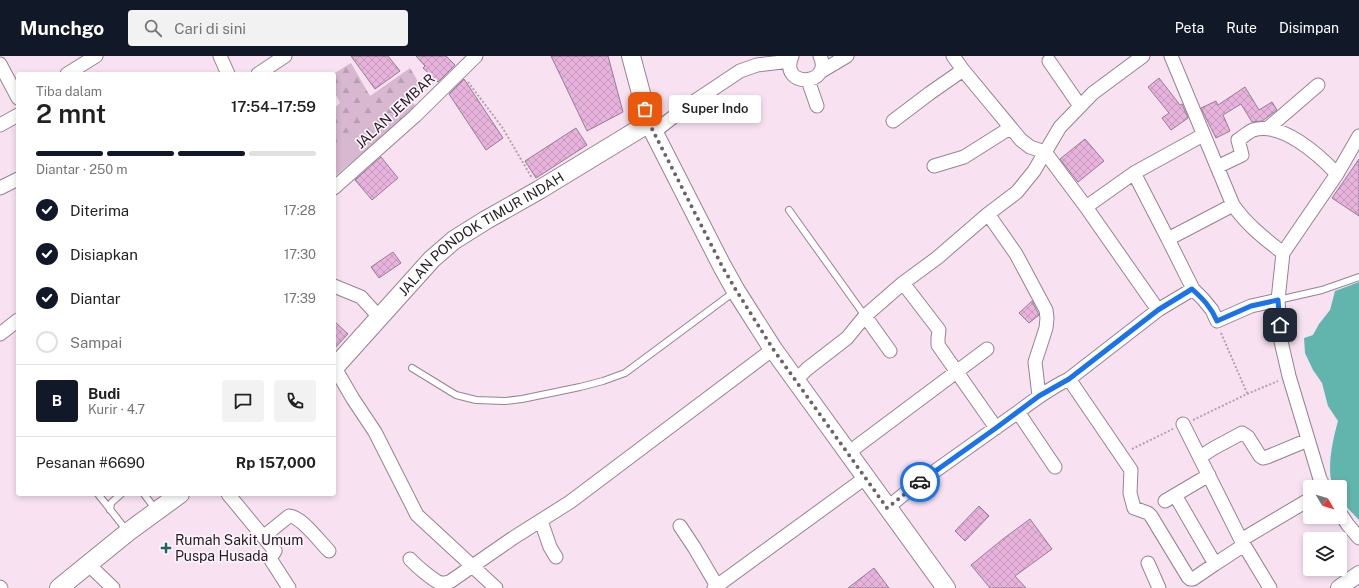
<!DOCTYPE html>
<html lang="id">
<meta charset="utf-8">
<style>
body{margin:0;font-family:"Public Sans",sans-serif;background:#f2f2f2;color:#222;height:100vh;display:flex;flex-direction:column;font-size:15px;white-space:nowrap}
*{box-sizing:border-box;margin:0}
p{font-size:13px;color:#767676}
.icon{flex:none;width:22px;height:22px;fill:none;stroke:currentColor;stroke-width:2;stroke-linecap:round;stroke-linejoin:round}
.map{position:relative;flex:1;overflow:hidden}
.drawer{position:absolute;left:16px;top:16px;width:320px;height:424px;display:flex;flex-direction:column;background:#fff;border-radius:4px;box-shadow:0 2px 6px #0003}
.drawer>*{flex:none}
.needle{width:26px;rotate:128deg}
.tools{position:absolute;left:1303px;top:424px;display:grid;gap:8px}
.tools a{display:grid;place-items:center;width:44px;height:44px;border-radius:4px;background:#fff;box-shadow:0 2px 6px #0003;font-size:20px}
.pin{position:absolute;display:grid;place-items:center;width:34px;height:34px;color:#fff;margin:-17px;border-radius:8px;box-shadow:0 2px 6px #0006}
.courier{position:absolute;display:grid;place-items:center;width:40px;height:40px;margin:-20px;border:3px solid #1a73e8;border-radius:50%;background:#fff;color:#222;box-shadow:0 1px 5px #0007}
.bubble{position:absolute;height:28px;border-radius:4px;background:#fff;box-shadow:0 2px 6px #0003;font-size:13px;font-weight:600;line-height:28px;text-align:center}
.overview em{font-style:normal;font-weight:600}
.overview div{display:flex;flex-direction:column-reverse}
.overview{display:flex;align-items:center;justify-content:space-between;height:68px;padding:0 20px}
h1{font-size:26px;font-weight:600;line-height:30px}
.bar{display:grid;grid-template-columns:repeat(4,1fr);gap:6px 4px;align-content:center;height:48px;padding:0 20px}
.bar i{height:5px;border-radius:3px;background:#e0e0e0}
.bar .on{background:#111827}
.bar p{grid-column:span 4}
.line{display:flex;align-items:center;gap:10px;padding:0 20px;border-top:1px solid #e0e0e0}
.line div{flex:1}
.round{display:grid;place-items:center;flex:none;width:42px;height:42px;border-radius:4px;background:#f2f2f2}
ol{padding:0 20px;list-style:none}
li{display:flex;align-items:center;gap:12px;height:44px}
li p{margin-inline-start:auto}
li .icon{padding:4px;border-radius:50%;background:#111827;color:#fff;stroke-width:4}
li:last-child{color:#767676}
li i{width:22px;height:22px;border:2px solid #e0e0e0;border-radius:50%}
header{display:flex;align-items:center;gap:24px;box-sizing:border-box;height:56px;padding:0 20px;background:#111827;color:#fff}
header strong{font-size:19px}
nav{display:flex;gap:22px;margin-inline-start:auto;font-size:14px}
.search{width:280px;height:36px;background:#f2f2f2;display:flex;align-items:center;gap:10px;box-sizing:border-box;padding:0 14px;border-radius:4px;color:#767676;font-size:15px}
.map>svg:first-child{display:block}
.forest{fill:url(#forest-firs)}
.pitch{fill:#d8b8d1}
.water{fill:#62b5ad}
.building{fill:url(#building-cross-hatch);stroke:#927e8e}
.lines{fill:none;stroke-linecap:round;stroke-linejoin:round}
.service-casing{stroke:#968292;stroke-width:8}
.minor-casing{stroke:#968292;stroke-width:15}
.tertiary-casing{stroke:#968292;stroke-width:18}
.secondary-casing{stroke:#968292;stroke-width:20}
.path{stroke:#b2a1ad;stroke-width:2;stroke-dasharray:2 2;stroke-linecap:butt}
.service{stroke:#fff;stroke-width:6}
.minor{stroke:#fff;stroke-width:13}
.tertiary{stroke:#fff;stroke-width:16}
.secondary{stroke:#fff;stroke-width:18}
.done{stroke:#6e616b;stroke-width:4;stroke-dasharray:0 7.2}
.route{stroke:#1a73e8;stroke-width:5}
.poi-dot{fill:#1c6761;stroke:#fcf4fa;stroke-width:1.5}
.labels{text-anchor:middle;stroke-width:3.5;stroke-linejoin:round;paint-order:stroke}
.street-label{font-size:14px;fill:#241c22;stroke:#fcf4fa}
.poi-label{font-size:14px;fill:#241c22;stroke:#fcf4fa;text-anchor:start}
</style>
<header>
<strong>Munchgo</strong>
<div class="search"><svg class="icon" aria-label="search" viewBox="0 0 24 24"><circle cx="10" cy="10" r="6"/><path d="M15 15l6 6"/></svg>Cari di sini</div>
<nav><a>Peta</a><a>Rute</a><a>Disimpan</a></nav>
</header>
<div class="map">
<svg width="1359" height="532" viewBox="0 0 1359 532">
<defs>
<pattern id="forest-firs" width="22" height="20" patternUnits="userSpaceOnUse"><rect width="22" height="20" fill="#d8b8d1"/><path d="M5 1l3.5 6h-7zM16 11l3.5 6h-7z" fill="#b99eb3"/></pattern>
<pattern id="building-cross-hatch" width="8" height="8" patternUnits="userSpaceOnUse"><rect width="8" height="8" fill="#e7b2dc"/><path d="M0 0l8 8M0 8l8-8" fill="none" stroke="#c698bc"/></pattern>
</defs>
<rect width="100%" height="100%" fill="#f8e2f2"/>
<path class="forest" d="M351,7L370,40L410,12L420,29L411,45L417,51L334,121V52L340,47L334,35V18H333Z"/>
<path class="pitch" d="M348,76L360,90L334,114V89Z"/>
<path class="water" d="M1359,226V464L1340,444V431H1333C1326,413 1333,383 1338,365L1328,350L1322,327L1313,314L1305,297L1304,282L1313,279L1319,268L1330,254L1335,235Z"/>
<path class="building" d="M351,0H388L400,15L375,33Z
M416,0H446L455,9L438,26L423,12L425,10Z
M551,0H608L623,56L587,75Z
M1159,22L1180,49L1182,48L1188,62L1171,74L1162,62L1169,57L1148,31Z
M464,23L503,82L486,94L449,38Z
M1245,31L1259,54L1272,46L1277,54L1262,65L1252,66L1241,48L1223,59L1230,75L1216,82L1201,52L1216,45L1218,49Z
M576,72L587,89L536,122L525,105Z
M1085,83L1104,105L1078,126L1060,103Z
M381,101L398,122L372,144L355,124Z
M1359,103V160L1332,142Z
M393,196L401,207L379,222L371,211Z
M1032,245L1039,259L1029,267L1019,257Z
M334,265L348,278L334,293Z
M979,450L989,460L965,485L955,475Z
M1030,463L1052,493L1015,520L1026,532H990L971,509L1003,483Z
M874,512L889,532H848Z"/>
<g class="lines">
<g class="service-casing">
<path id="service" d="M789,154L865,260
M1278,244L1322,234L1359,221
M412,312L456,339L476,344L505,345L522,343L580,331L603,325L625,317L734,236
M98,438L127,475
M144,438L156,454
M110,454L111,447L121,438"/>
</g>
<g class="minor-casing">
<path id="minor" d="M220,0L228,18
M792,0C778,33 834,30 820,0
M953,0L963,14L1021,84L1030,91L1045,96L1086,151
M1171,0L1233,149C1247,169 1264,182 1283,197
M1049,5L1080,50
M0,8L18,42
M820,16L847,0
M67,18L96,0
M258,18L285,0
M808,24L817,50
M893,65L930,37L963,14
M0,69L18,59
M1268,72L1318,29
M654,76L686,51L740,15L757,9L790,5
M934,110L964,101L1010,72
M1217,111L1242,99L1238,84C1243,81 1248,76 1253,74C1282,65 1319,99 1337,118
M1134,117L1168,183
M0,132L18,123
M334,132L415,60L476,0
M1233,149L1168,183L1193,233L1203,243L1212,254L1217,265L1251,250L1278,244
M988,158L1016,198L1046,254L1047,262L1046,272L1035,306L1039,340
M903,227L939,274L938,282V289L996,372
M334,230L361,241L380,262
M1158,254L1086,151L1134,117L1203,79
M865,260L890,295
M0,278L18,264
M335,312L353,343L375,376L417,459L496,532
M1069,323L1131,414L1130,437L1134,452L1148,457L1151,460L1188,521L1190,523H1193L1215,508
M796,324L807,313L847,282L865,260L903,227L937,202L988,158L1017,136L1034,115L1060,71L1093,37L1143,0
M1183,368L1241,484L1270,532
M848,397L987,293
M1200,401L1214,392L1242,377L1248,381L1260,400L1263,402L1267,401L1308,384
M1055,411L1018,356C1034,344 1050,332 1069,323L1158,254L1193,233
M1324,431L1320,423L1289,320L1280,281L1278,244L1283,197L1337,118L1359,80
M228,438L275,495L271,501V504L289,532
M1175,439L1215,508L1244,489
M1165,445L1209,419
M887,452L914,430L1018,356
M1340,457L1348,469L1359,482
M541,465L550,491L556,501
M680,470L694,491L717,530
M263,481L289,460C301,460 320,486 329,495
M1241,484L1310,443
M410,503C415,509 432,523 438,526C443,528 447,527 451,525L513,482L570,446L773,293
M1148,507L1159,532
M89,509L113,532
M0,531L1,532
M714,532L865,422"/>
</g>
<g class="tertiary-casing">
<path id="tertiary" d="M1339,532L1359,518"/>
</g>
<g class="secondary-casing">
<g id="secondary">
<path d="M631,0L649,67L722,210L736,235L773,293L946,532"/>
<path id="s1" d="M334,312L432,203L454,184L486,164L539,134L649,67"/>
<path d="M59,532L128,476L180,438"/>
</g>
</g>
<path class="path" d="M468,26L502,71L532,122
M1221,277L1247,337
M1193,364L1247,338L1278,325
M1132,393L1173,373"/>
<use href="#service" class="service"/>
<use href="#minor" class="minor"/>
<use href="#tertiary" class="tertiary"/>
<use href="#secondary" class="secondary"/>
</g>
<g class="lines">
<path class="done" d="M645,53L649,67L722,210L736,234L773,293L887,452L920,426"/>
<path class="route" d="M920,426L996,372L1039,340L1069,323L1158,254L1192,233C1203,243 1211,251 1217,265L1251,250L1278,244L1280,269"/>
</g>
<path class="poi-dot" d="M164 486h4v4h4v4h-4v4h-4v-4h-4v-4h4z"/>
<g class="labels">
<g class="street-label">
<text transform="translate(395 55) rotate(-43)" y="5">JALAN JEMBAR</text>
<text dy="5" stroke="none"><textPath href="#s1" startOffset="201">JALAN PONDOK TIMUR INDAH</textPath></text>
</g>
<g class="poi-label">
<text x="175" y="489">Rumah Sakit Umum<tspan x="175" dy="16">Puspa Husada</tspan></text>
</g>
</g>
</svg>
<div class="tools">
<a><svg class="needle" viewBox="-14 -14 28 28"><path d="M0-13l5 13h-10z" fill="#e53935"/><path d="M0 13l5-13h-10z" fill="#767676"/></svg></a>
<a><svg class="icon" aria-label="layers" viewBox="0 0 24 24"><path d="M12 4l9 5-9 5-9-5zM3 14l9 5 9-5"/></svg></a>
</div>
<div class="pin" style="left:645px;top:53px;background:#ea580c"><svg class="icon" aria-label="bag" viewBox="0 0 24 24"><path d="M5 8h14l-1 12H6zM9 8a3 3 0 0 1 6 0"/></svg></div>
<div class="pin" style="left:1280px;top:269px;background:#1f2937"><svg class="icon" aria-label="home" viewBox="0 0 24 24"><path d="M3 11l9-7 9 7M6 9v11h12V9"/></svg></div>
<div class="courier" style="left:920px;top:426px"><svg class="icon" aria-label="car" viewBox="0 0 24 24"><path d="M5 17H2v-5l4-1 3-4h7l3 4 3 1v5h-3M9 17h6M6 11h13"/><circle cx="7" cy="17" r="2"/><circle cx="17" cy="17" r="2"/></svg></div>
<div class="bubble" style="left:669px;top:39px;width:92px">Super Indo</div>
<section class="drawer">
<div class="overview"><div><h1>2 mnt</h1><p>Tiba dalam</p></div><em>17:54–17:59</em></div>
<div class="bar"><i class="on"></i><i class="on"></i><i class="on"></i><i></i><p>Diantar · 250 m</p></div>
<ol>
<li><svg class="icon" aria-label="check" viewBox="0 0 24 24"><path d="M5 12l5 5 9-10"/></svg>Diterima<p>17:28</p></li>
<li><svg class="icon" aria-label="check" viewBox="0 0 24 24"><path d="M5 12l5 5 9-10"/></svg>Disiapkan<p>17:30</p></li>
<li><svg class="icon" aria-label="check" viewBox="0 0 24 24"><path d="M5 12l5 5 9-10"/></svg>Diantar<p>17:39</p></li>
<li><i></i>Sampai</li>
</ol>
<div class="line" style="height:72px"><b class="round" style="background:#111827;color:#fff">B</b><div><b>Budi</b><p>Kurir · 4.7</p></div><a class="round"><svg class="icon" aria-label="chat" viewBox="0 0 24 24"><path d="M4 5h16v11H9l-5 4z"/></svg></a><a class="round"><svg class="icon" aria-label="phone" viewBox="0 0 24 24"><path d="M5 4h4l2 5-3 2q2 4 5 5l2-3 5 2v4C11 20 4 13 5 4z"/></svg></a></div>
<div class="line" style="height:52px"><div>Pesanan #6690</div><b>Rp 157,000</b></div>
</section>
</div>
